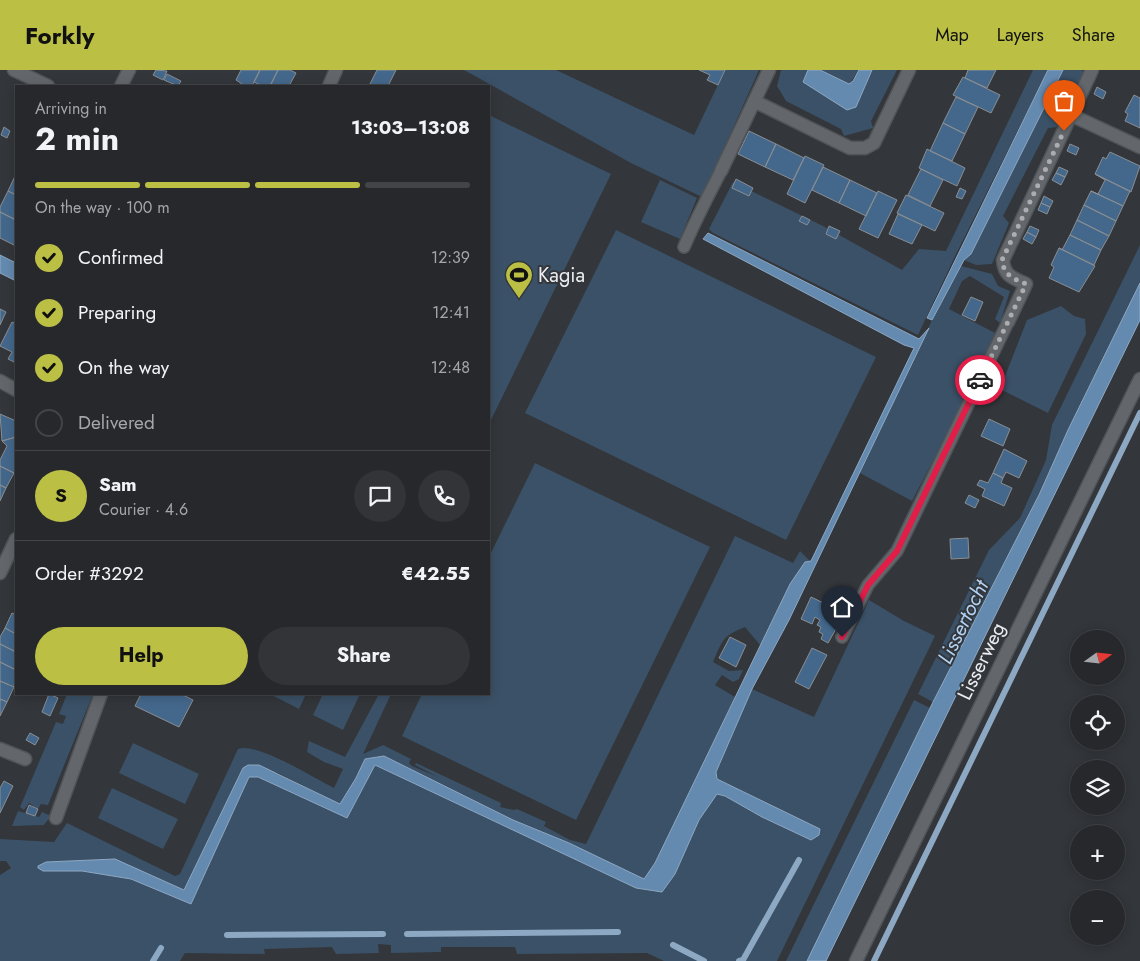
<!DOCTYPE html>
<meta charset="utf-8">
<style>
body{margin:0;font-family:Jost,sans-serif;background:#323438;color:#f1f3f6;height:100vh;display:flex;flex-direction:column;font-size:19px;white-space:nowrap}
*{box-sizing:border-box;margin:0}
p{font-size:16px;color:#a4a6a9}
.icon{flex:none;width:28px;height:28px;fill:none;stroke:currentColor;stroke-width:2;stroke-linecap:round;stroke-linejoin:round}
.map{position:relative;flex:1;overflow:hidden}
.drawer{position:absolute;left:15px;top:15px;width:475px;height:610px;display:flex;flex-direction:column;background:#26282c;border-radius:0px;box-shadow:0 2px 12px #0003,0 0 0 1px #424448}
.drawer>*{flex:none}
.needle{width:32px;rotate:75deg}
.controls{position:absolute;left:1070px;top:560px;display:grid;gap:10px}
.controls a{display:grid;place-items:center;width:55px;height:55px;border-radius:50%;background:#26282c;box-shadow:0 2px 12px #0003,0 0 0 1px #424448;font-size:25px}
.pin{position:absolute;display:grid;place-items:center;width:42px;height:42px;color:#fff;margin:-51px -21px;border-radius:50% 50% 50% 0;rotate:-45deg;box-shadow:0 0 5px #0007}
.pin .icon{rotate:45deg}
.courier{position:absolute;display:grid;place-items:center;width:50px;height:50px;margin:-25px;border:4px solid #e11d48;border-radius:50%;background:#fff;color:#222;box-shadow:0 1px 6px #0007}
.head em{font-style:normal;font-weight:700}
.head div{display:flex;flex-direction:column-reverse}
.head{display:flex;align-items:center;justify-content:space-between;height:85px;padding:0 20px}
h1{font-size:32px;font-weight:700;line-height:38px}
.bar{display:grid;grid-template-columns:repeat(4,1fr);gap:8px 5px;align-content:center;height:60px;padding:0 20px}
.bar i{height:6px;border-radius:4px;background:#424448}
.bar .current{background:#bbc045}
.bar p{grid-column:span 4}
.line{display:flex;align-items:center;gap:12px;padding:0 20px;border-top:1px solid #424448}
.line div{flex:1}
.round{display:grid;place-items:center;flex:none;width:52px;height:52px;border-radius:26px;background:#323438}
ol{padding:0 20px;list-style:none}
li{display:flex;align-items:center;gap:15px;height:55px}
li p{margin-inline-start:auto}
li .icon{padding:5px;border-radius:50%;background:#bbc045;color:#111;stroke-width:4}
li:last-child{color:#a4a6a9}
li i{width:28px;height:28px;border:2px solid #424448;border-radius:50%}
.cta{display:flex;gap:10px;margin-top:auto;padding:10px 20px}
.cta a{flex:1;height:58px;border-radius:30px;background:#bbc045;color:#111;font-size:20px;font-weight:700;line-height:58px;text-align:center}
.cta a+a{background:#323438;color:#f1f3f6}
header{display:flex;align-items:center;gap:30px;box-sizing:border-box;height:70px;padding:0 25px;background:#bbc045;color:#111}
header strong{font-size:24px}
nav{display:flex;gap:28px;margin-inline-start:auto;font-size:18px}
.map>svg:first-child{display:block}
.green{fill:#3b5167}
.water{fill:#658ab0;stroke:#8da8c3}
.lines{fill:none;stroke-linecap:round;stroke-linejoin:round}
.stream{stroke:#8da8c3;stroke-width:6}
.building{fill:#44688c;stroke:#8a8e92}
.service-casing{stroke:#505457;stroke-width:14}
.pedestrian-casing{stroke:#505457;stroke-width:15}
.minor-casing{stroke:#505457;stroke-width:15}
.tertiary-casing{stroke:#505457;stroke-width:15}
.service{stroke:#63676c;stroke-width:11}
.pedestrian{stroke:#63676c;stroke-width:12}
.minor{stroke:#63676c;stroke-width:12}
.tertiary{stroke:#63676c;stroke-width:12}
.done{stroke:#abadb0;stroke-width:5;stroke-dasharray:0 9}
.route{stroke:#e11d48;stroke-width:6}
.labels{text-anchor:middle;stroke-width:4;stroke-linejoin:round;paint-order:stroke}
.poi-label{font-size:20px;fill:#ebedf0;stroke:#33363a;text-anchor:start}
.street-label{font-size:20px;fill:#ebedf0;stroke:#33363a}
.water-label{font-size:21px;font-style:italic;fill:#b1d2f5;stroke:#33363a}
</style>
<header>
<strong>Forkly</strong>
<nav><a>Map</a><a>Layers</a><a>Share</a></nav>
</header>
<div class="map">
<svg width="1140" height="891" viewBox="0 0 1140 891">
<rect width="100%" height="100%" fill="#33363a"/>
<path class="green" d="M464,0H556L694,65L725,0H759L702,127L631,93Z
M781,0H808L803,12L856,37L872,0H897L871,51L873,58L844,66L841,59L786,31L777,16Z
M820,0H859L849,14Z
M1033,0H1048L957,182L918,265L713,163L709,159L733,112L823,156L902,200L919,179L946,181Z
M1063,0H1082L1084,4L1057,57L1048,58L1003,146L1009,153L992,194L976,195L964,190L971,184Z
M489,45L611,104L489,354Z
M660,110L697,128L680,169L641,152Z
M616,160L876,287L786,470L525,343Z
M1140,175V213L1068,360L1039,425L933,632L918,624L989,480L1020,448L1046,390L1052,355Z
M961,196L992,204L998,216L1010,221L1000,253L995,249L1004,227L970,206L962,211L949,239L995,263L971,318L912,431L860,403L932,250Z
M1061,236L1074,246L1085,249L1086,264L1048,343L1000,319L1027,250Z
M535,393L710,477L576,750L402,666L422,624H489V487Z
M735,466L793,493L800,481L811,492L790,514L760,575L745,557C722,566 723,570 713,592L729,601L743,600L739,609L733,612L722,605L715,615L735,627L655,793L643,810L569,773L513,750L384,686L365,689L356,708L340,734L278,703L243,698L184,820L115,789L46,792L39,798L43,801H82L131,809L191,834L249,707H257L347,748L375,695L636,818L662,822L675,804L699,750L717,724L725,726L762,747L811,770L819,765L820,759L717,709L716,702L752,619L814,647L869,530L904,551L935,566L777,891H664L647,883L517,884L515,877H441V882L391,883V875L378,874L379,883L336,884L332,877L264,879L265,884L185,883L180,891H0V805L11,798L6,791H0V769L54,772L67,753L175,806L180,804L238,679C257,672 314,708 334,718L343,699L324,692L307,682L309,671L345,687L379,624H391L363,684L383,675L411,689L409,693L412,696L438,707L415,695L416,693L501,733L500,737L514,740L517,739L546,752L544,756L570,770L586,774Z
M67,624H93L48,735L41,734L38,739L29,733L24,740L20,737L56,652L63,654L66,646L59,644Z
M270,624H306L299,639Z
M323,624H360L343,660L313,645Z
M914,630L930,638L808,891H786Z
M133,673L199,704L185,734L119,703Z
M112,718L178,749L163,779L98,748Z
M18,741L39,747L42,742L51,746L44,755L12,756Z"/>
<path class="water" d="M808,0H820L849,14L853,11L859,0H872L856,37L847,40L803,12Z
M1048,0H1063L971,184L964,190L932,250L927,248Z
M708,163L919,269L929,258L789,550L752,619L716,702L717,709L820,759L819,765L811,770L762,747L725,726L717,724L699,750L675,804L662,822L636,818L375,695L347,748L258,707H249L191,834L131,809L82,801H43L38,798V796L46,792L115,789L184,820L243,698L248,695H259L340,734L356,708L365,689L384,686L513,750L569,773L644,809L655,793L790,514L805,492L811,491L914,278L904,275L703,169Z
M0,185L16,193V211L0,203Z
M1140,213V250L826,891H807L933,632L1039,425L1068,360Z"/>
<g class="lines">
<path class="stream" d="M407,864L618,862
M227,865L383,864
M673,875L704,891
M153,891L161,878
M739,891L743,890L799,790
M874,891L1140,343"/>
</g>
<path class="building" d="M156,0L167,1L163,10L153,5Z
M241,0H260L252,16H245L236,10Z
M260,0H278L270,16H262L254,12Z
M278,0H290L296,3L289,16H270Z
M377,0H396L388,16H369Z
M699,0H725L718,15L707,10L710,5Z
M968,0H996L987,18L965,8Z
M167,4L181,11L178,16L164,10Z
M963,7L1000,25L991,43L953,25Z
M1097,17L1106,22L1103,29L1094,24Z
M1134,25L1140,28V58L1125,51L1128,44L1125,42Z
M956,27L978,37L965,64L943,53Z
M943,53L965,64L952,91L930,81Z
M4,57L10,61L7,68L1,65Z
M749,61L776,74L765,97L738,84Z
M776,74L804,88L793,110L765,97Z
M1070,74L1079,78L1076,85L1067,81Z
M927,79L965,98L957,116L919,98Z
M1110,82L1140,96L1131,122L1095,104L1103,87L1106,89Z
M805,86L824,95L805,133L787,124Z
M823,97L850,110L839,133L812,120Z
M1059,97L1068,101L1065,107L1056,103Z
M921,99L943,110L930,136L908,125Z
M1056,103L1065,107L1061,115L1052,110Z
M16,104V125L8,121Z
M1095,104L1130,121L1123,136L1091,121L1098,124L1105,110Z
M736,109L753,118L749,126L732,118Z
M850,110L877,123L866,146L839,133Z
M960,118L966,121L962,129L956,127Z
M8,121L16,125V150L0,142V137Z
M878,121L897,130L878,168L859,159Z
M1091,121L1123,136L1116,151L1084,135Z
M906,125L944,143L935,161L897,143Z
M1044,126L1053,131L1050,137L1041,133Z
M1041,133L1050,137L1047,144L1038,140Z
M1084,135L1116,151L1109,166L1077,150Z
M0,142L16,150V176L0,168Z
M898,144L922,155L912,174L889,164Z
M802,146L810,150L807,155L799,151Z
M1077,150L1109,166L1101,180L1070,165Z
M829,156L840,161L836,169L826,164Z
M1030,156L1039,160L1036,167L1027,162Z
M1027,162L1036,167L1032,174L1023,169Z
M1070,165L1101,180L1094,195L1059,178L1062,180Z
M1059,178L1095,196L1079,222L1049,208L1054,197L1051,195Z
M971,227L983,232L975,251L962,245Z
M0,239L6,242L0,255Z
M12,252L16,254V293L8,289L12,282L0,276Z
M0,344L16,351V367L2,371Z
M989,349L1010,359L1003,376L981,366Z
M16,367V398L14,403L0,396V390L7,376L2,371Z
M1004,379L1027,391L1019,408L1006,402L1003,408L993,403Z
M0,396L14,403L6,418L0,415Z
M993,403L1003,408L1001,413L1012,418L1004,436L982,426L985,419L977,415L980,410L988,413Z
M0,415L6,418L0,431Z
M969,425L979,430L975,438L965,433Z
M968,468L969,488L951,489L950,469Z
M811,527L845,543L828,573L821,569L823,564L819,562L821,557L817,555L820,550L815,547L812,554L801,549Z
M12,543L16,545V564L5,558Z
M5,558L16,564V582L0,574V567Z
M730,567L746,575L736,597L719,588Z
M0,574L16,582V600L0,592Z
M812,578L827,585L809,619L795,612Z
M0,592L16,600L14,617L0,611Z
M0,611L14,617L7,632L0,629Z
M49,624L58,628L50,646L42,642Z
M141,624H181L193,630L179,657L135,636Z
M0,629L7,632L0,646Z
M30,663L39,668L35,675L26,670Z
M4,711L13,716L0,743V718Z
M29,735L38,739L35,746L26,743Z"/>
<g class="lines">
<g class="service-casing">
<path id="service" d="M684,177C695,151 708,126 721,101
M842,567L868,515L897,481L1008,252"/>
</g>
<g class="pedestrian-casing">
<path id="pedestrian" d="M1071,45L1140,77"/>
</g>
<g class="minor-casing">
<path id="minor" d="M14,0L48,16
M121,16L129,0
M329,16L336,0
M754,31L850,78H865L874,73L909,0
M721,101L769,0
M1008,252L1026,214C1013,208 1004,206 1003,190L1092,0
M0,311L16,320
M0,503L16,469
M0,679L25,689
M56,748L101,624"/>
</g>
<g class="tertiary-casing">
<path id="tertiary" d="M856,891L1140,309"/>
</g>
<use href="#service" class="service"/>
<use href="#pedestrian" class="pedestrian"/>
<use href="#minor" class="minor"/>
<use href="#tertiary" class="tertiary"/>
</g>
<g class="lines">
<path class="done" d="M980,310L1026,214C1013,208 1004,206 1002,190L1064,61"/>
<path class="route" d="M842,567L868,515L897,481L980,310"/>
</g>
<defs>
<g id="stadium-pin" transform="scale(1.4375)"><path d="M0 17L-7.5 6A9.5 9.5 0 1 1 7.5 6Z" fill="#bbc045" stroke="#33363a"/><path d="M0-5a6.5 5 0 1 0 0 10a6.5 5 0 1 0 0-10ZM-3.5-1.8h7v3.6h-7Z" fill="#111"/></g>
</defs>
<g fill-rule="evenodd">
<use href="#stadium-pin" x="519" y="205"/>
</g>
<g class="labels">
<g class="poi-label">
<text x="538" y="212">Kagia</text>
</g>
<g class="street-label">
<text transform="translate(981 591) rotate(-64)" y="7">Lisserweg</text>
</g>
<g class="water-label">
<text transform="translate(963 552) rotate(-64)" y="7">Lissertocht</text>
</g>
</g>
</svg>
<div class="controls">
<a><svg class="needle" viewBox="-14 -14 28 28"><path d="M0-13l5 13h-10z" fill="#e53935"/><path d="M0 13l5-13h-10z" fill="#a4a6a9"/></svg></a>
<a><svg class="icon" aria-label="locate" viewBox="0 0 24 24"><circle cx="12" cy="12" r="6"/><path d="M12 2v4M12 18v4M2 12h4M18 12h4"/></svg></a>
<a><svg class="icon" aria-label="layers" viewBox="0 0 24 24"><path d="M12 4l9 5-9 5-9-5zM3 14l9 5 9-5"/></svg></a>
<a>+</a>
<a>−</a>
</div>
<div class="pin" style="left:1064px;top:61px;background:#ea580c"><svg class="icon" aria-label="bag" viewBox="0 0 24 24"><path d="M5 8h14l-1 12H6zM9 8a3 3 0 0 1 6 0"/></svg></div>
<div class="pin" style="left:842px;top:567px;background:#1f2937"><svg class="icon" aria-label="home" viewBox="0 0 24 24"><path d="M3 11l9-7 9 7M6 9v11h12V9"/></svg></div>
<div class="courier" style="left:980px;top:310px"><svg class="icon" aria-label="car" viewBox="0 0 24 24"><path d="M5 17H2v-5l4-1 3-4h7l3 4 3 1v5h-3M9 17h6M6 11h13"/><circle cx="7" cy="17" r="2"/><circle cx="17" cy="17" r="2"/></svg></div>
<section class="drawer">
<div class="head"><div><h1>2 min</h1><p>Arriving in</p></div><em>13:03–13:08</em></div>
<div class="bar"><i class="current"></i><i class="current"></i><i class="current"></i><i></i><p>On the way · 100 m</p></div>
<ol>
<li><svg class="icon" aria-label="check" viewBox="0 0 24 24"><path d="M5 12l5 5 9-10"/></svg>Confirmed<p>12:39</p></li>
<li><svg class="icon" aria-label="check" viewBox="0 0 24 24"><path d="M5 12l5 5 9-10"/></svg>Preparing<p>12:41</p></li>
<li><svg class="icon" aria-label="check" viewBox="0 0 24 24"><path d="M5 12l5 5 9-10"/></svg>On the way<p>12:48</p></li>
<li><i></i>Delivered</li>
</ol>
<div class="line" style="height:90px"><b class="round" style="background:#bbc045;color:#111">S</b><div><b>Sam</b><p>Courier · 4.6</p></div><a class="round"><svg class="icon" aria-label="chat" viewBox="0 0 24 24"><path d="M4 5h16v11H9l-5 4z"/></svg></a><a class="round"><svg class="icon" aria-label="phone" viewBox="0 0 24 24"><path d="M5 4h4l2 5-3 2q2 4 5 5l2-3 5 2v4C11 20 4 13 5 4z"/></svg></a></div>
<div class="line" style="height:65px"><div>Order #3292</div><b>€42.55</b></div>
<div class="cta"><a>Help</a><a>Share</a></div>
</section>
</div>
